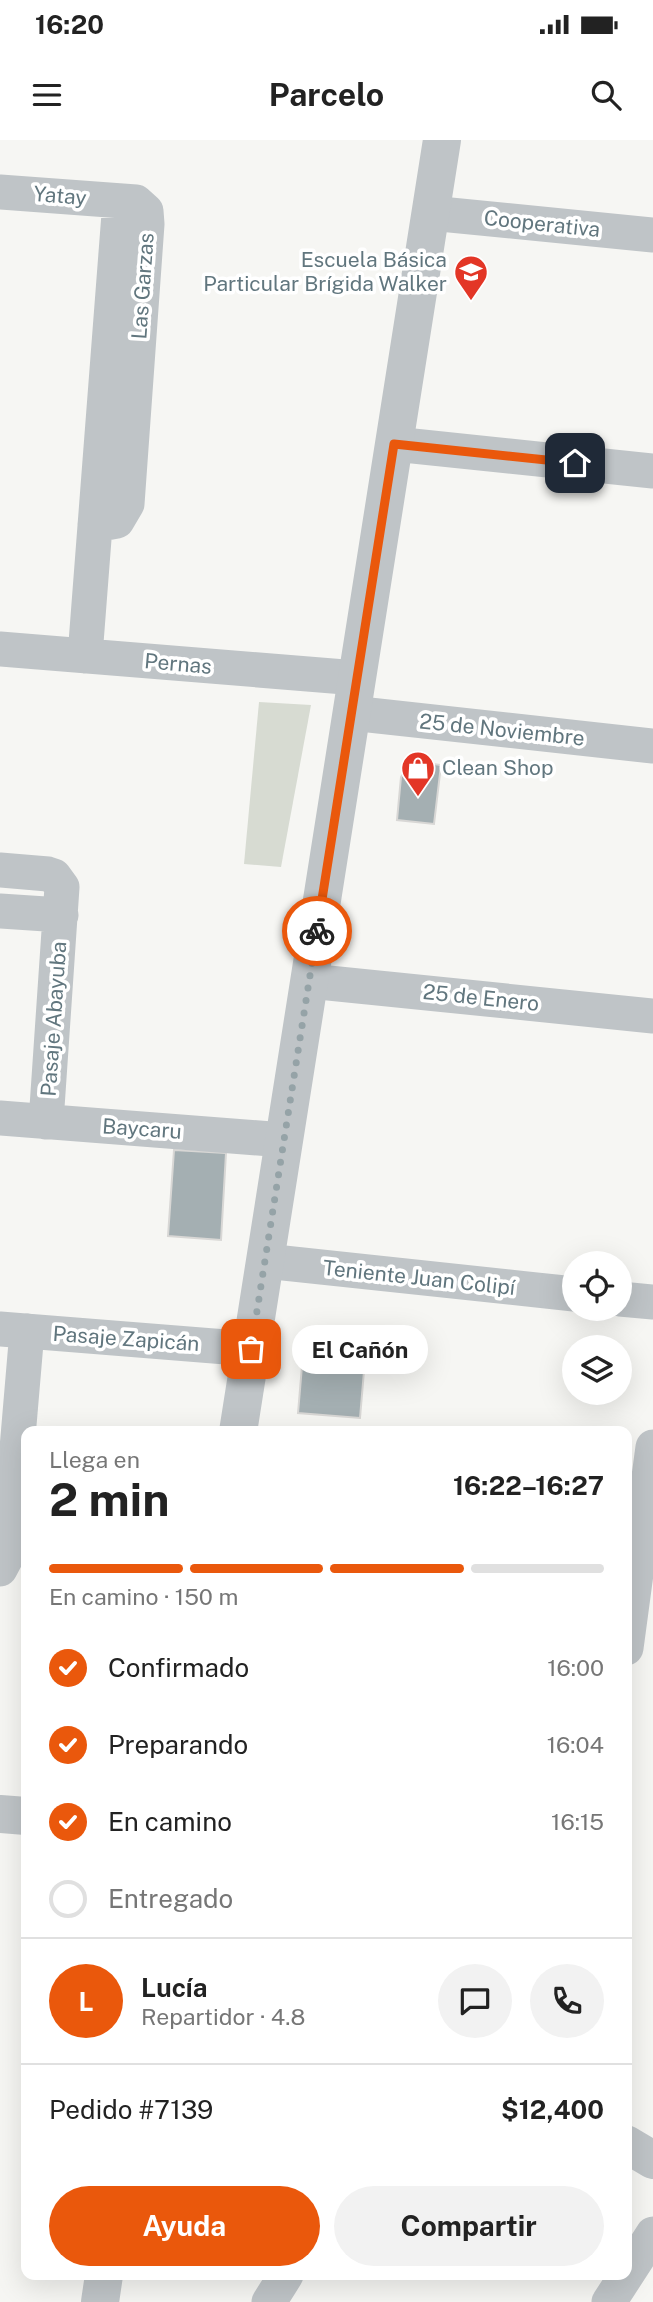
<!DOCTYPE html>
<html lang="es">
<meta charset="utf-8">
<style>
body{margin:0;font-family:"Public Sans",sans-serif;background:#f2f2f2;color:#222;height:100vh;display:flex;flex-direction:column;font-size:26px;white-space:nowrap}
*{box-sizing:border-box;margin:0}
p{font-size:23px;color:#767676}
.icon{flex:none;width:38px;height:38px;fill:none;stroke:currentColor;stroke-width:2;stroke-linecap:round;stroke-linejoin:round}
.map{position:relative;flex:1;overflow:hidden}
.details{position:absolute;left:21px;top:1286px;width:611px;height:854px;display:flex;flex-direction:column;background:#fff;border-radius:14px;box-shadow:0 7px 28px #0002}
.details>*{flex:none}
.fabs{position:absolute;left:562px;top:1111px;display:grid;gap:14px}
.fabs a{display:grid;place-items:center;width:70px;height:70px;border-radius:50%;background:#fff;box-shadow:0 7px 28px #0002;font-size:35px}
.pin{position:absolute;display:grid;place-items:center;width:60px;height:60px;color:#fff;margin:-30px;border-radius:14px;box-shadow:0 4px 10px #0006}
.courier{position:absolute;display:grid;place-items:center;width:70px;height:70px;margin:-35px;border:5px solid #ea580c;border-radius:50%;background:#fff;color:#222;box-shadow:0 2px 9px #0007}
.bubble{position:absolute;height:49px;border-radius:24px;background:#fff;box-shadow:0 7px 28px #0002;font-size:23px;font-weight:700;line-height:49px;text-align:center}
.summary em{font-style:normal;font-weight:700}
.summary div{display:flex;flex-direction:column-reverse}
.summary{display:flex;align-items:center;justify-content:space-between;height:119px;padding:0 28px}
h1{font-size:46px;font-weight:700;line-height:52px}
.bar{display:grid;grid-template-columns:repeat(4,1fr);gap:10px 7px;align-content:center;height:84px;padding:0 28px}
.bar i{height:9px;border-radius:5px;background:#e0e0e0}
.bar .current{background:#ea580c}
.bar p{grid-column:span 4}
.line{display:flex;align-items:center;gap:18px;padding:0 28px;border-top:2px solid #e0e0e0}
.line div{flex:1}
.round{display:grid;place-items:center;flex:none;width:74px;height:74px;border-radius:37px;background:#f2f2f2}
ol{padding:0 28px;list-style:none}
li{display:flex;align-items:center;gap:21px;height:77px}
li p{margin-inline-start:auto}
li .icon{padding:7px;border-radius:50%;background:#ea580c;color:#fff;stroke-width:4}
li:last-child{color:#767676}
li i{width:38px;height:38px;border:4px solid #e0e0e0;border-radius:50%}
.cta{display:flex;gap:14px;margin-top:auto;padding:14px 28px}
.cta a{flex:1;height:80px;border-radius:42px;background:#ea580c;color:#fff;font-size:28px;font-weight:700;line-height:80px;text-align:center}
.cta a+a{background:#f2f2f2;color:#222}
.status{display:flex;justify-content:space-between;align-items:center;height:49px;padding:0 35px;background:#fff;direction:ltr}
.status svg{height:19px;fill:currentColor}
header{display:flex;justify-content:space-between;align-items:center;height:91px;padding:0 28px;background:#fff;font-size:32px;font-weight:700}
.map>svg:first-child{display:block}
.green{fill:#d7dbd2}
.building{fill:#a4afb2;stroke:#d8d7d5;stroke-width:2}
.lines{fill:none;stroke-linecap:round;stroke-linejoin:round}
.minor{stroke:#bfc4c7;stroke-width:35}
.tertiary{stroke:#bfc4c7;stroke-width:38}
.done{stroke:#95a3a7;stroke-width:7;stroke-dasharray:0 12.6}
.route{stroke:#ea580c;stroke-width:9}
.labels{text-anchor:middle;stroke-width:7;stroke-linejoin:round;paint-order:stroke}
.street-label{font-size:21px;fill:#61767e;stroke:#fff}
.poi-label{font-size:21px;fill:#61767e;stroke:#fff;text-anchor:end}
</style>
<div class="status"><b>16:20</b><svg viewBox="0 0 49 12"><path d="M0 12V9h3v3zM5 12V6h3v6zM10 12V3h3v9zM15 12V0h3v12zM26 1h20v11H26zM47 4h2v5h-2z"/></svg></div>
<header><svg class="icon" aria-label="menu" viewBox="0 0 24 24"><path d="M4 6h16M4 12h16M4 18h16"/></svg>Parcelo<svg class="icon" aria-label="search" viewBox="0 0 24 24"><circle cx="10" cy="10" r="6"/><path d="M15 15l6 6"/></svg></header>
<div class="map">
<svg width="653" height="2162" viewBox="0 0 653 2162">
<rect width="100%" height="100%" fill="#f6f6f3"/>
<path class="green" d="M259,562L311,565L281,727L244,724Z"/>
<path class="building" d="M411,621L441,625L434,684L397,680L401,637Z
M174,1010L226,1013L221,1100L168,1096Z
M302,1226L364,1231L360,1278L298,1273Z"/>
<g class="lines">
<path class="minor" d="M0,52L136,62L146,71L147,84L127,364L117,381L95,385
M430,73L653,95
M394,304L653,331
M0,509L357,538
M85,516L120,61
M351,573L653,606
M0,730L48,734L54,736L62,747L46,982
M0,771L61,775
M309,841L653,876
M0,978L284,1000
M265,1121L574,1154
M620,1159L653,1162
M0,1189L251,1209
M0,1429L8,1414L27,1191
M626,1508L653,1307
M269,2162L286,2135
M609,2162L653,2094"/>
<path class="tertiary" d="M238,1292L442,0
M0,1674L26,1676
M626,2004L653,2020
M100,2162L104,2135"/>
</g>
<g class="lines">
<path class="done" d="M251,1209L317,791"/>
<path class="route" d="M317,791L394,304L575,323"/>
</g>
<defs>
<g id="school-pin" transform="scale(1.75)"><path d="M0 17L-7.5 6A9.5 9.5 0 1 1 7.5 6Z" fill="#e33626" stroke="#fff"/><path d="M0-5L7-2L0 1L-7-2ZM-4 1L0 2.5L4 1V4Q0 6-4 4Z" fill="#fff"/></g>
<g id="shop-pin" transform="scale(1.75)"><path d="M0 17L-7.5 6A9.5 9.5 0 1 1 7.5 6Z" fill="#e33626" stroke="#fff"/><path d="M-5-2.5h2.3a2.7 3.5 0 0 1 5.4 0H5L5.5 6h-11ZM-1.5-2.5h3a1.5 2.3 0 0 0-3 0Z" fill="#fff"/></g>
</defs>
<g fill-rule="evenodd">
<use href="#school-pin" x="471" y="132"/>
<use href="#shop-pin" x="418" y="628"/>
</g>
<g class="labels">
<g class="street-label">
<text transform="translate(60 56) rotate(5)" y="7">Yatay</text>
<text transform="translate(542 84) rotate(6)" y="7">Cooperativa</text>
<text transform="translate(143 146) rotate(-86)" y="7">Las Garzas</text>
<text transform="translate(178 524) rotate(5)" y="7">Pernas</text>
<text transform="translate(502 590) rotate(6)" y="7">25 de Noviembre</text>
<text transform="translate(481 858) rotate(6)" y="7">25 de Enero</text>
<text transform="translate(54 879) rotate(-86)" y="7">Pasaje Abayuba</text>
<text transform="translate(142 989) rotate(4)" y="7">Baycaru</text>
<text transform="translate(419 1138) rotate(6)" y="7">Teniente Juan Colipí</text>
<text transform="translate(126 1199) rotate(4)" y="7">Pasaje Zapicán</text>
</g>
<g class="poi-label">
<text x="447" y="127">Escuela Básica<tspan x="447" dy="24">Particular Brígida Walker</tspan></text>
<text x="442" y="635" text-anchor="start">Clean Shop</text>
</g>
</g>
</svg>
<div class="fabs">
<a><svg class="icon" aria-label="locate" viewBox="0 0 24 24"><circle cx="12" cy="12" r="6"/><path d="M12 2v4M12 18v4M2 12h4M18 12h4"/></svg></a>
<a><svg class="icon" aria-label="layers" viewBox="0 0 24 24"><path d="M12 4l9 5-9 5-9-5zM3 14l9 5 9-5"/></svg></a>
</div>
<div class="pin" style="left:251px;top:1209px;background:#ea580c"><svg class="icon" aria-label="bag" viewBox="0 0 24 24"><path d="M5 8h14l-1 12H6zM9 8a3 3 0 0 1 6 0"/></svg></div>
<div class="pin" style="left:575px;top:323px;background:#1f2937"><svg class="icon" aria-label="home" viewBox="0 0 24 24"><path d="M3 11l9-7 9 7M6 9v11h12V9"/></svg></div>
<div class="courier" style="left:317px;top:791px"><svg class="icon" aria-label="bike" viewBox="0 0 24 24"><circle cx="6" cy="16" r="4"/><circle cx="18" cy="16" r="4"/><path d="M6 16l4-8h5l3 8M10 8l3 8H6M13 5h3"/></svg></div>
<div class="bubble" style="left:292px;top:1185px;width:136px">El Cañón</div>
<section class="details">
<div class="summary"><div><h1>2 min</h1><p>Llega en</p></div><em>16:22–16:27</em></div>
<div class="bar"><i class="current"></i><i class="current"></i><i class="current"></i><i></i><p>En camino · 150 m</p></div>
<ol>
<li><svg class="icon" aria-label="check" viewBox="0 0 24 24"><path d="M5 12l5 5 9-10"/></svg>Confirmado<p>16:00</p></li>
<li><svg class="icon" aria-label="check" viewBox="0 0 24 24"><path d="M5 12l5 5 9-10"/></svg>Preparando<p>16:04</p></li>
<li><svg class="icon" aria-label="check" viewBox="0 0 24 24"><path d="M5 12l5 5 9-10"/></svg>En camino<p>16:15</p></li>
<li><i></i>Entregado</li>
</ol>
<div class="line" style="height:126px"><b class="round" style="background:#ea580c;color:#fff">L</b><div><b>Lucía</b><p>Repartidor · 4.8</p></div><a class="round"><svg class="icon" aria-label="chat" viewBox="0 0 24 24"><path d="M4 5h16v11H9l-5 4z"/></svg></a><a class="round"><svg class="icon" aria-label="phone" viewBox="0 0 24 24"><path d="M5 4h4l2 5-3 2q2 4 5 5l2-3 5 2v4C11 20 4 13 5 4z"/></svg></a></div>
<div class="line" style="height:91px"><div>Pedido #7139</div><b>$12,400</b></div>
<div class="cta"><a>Ayuda</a><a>Compartir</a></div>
</section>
</div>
